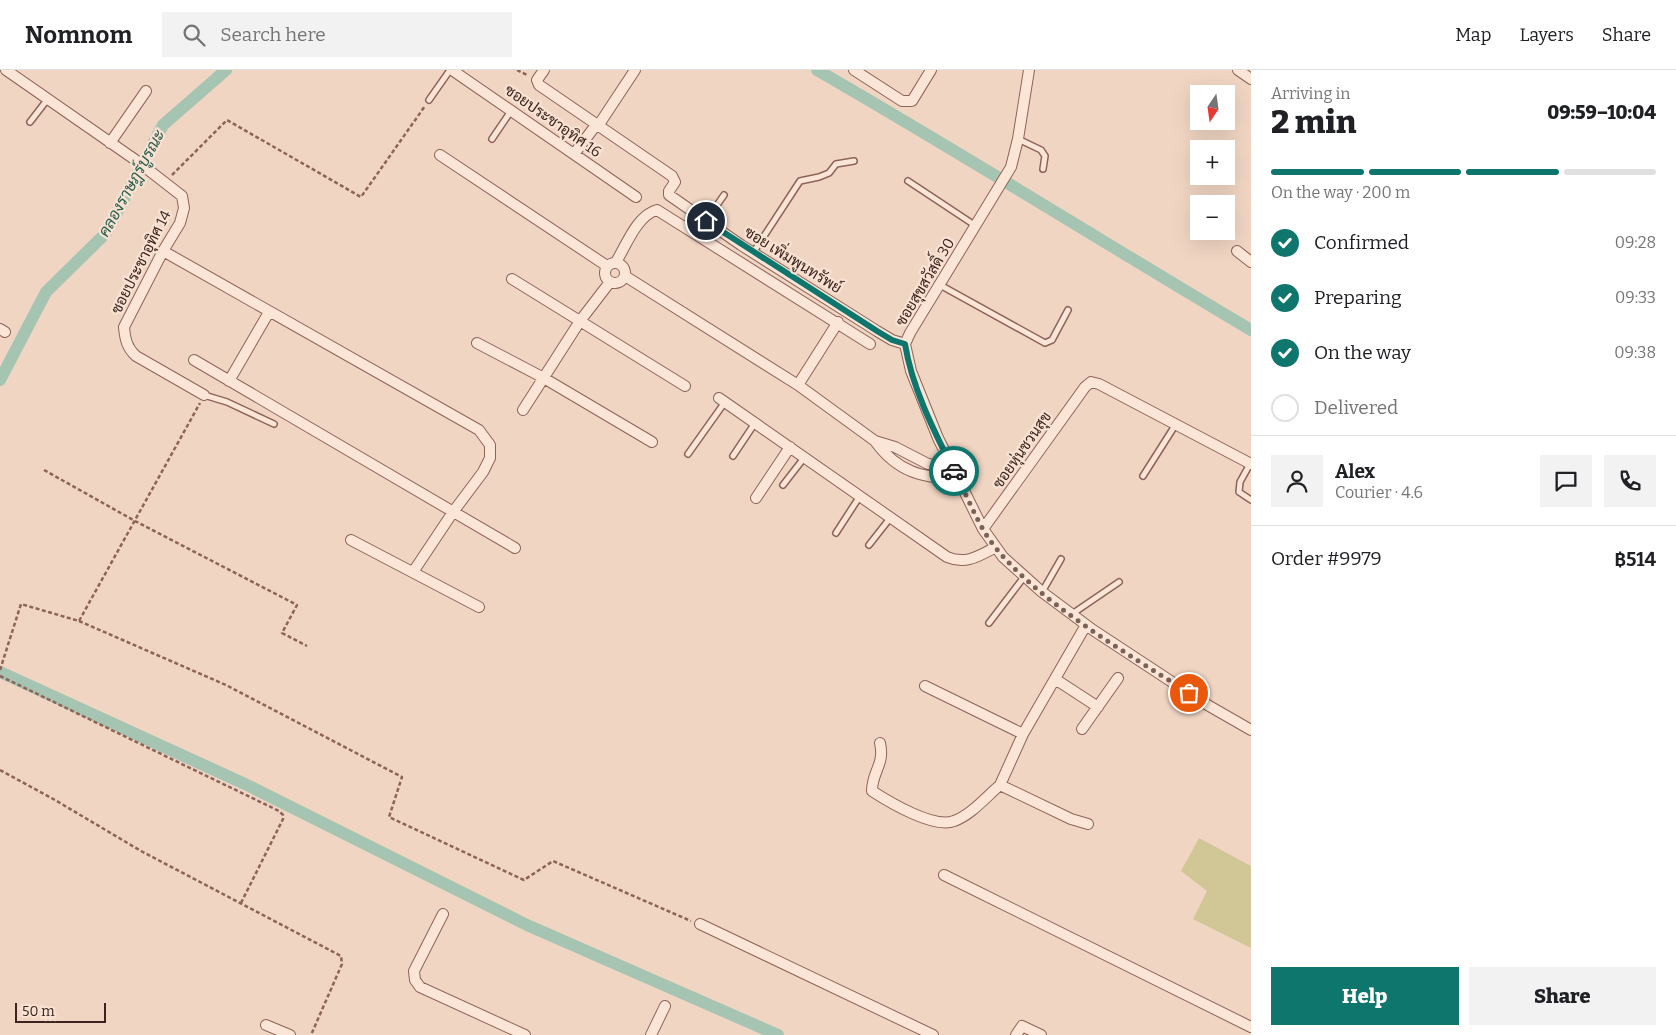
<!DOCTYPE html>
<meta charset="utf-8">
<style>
body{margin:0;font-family:Bitter,Sarabun,serif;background:#f2f2f2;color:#202124;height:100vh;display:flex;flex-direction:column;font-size:19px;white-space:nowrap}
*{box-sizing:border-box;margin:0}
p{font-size:16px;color:#757577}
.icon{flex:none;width:28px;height:28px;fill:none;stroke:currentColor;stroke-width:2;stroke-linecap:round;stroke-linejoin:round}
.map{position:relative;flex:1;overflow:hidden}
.panel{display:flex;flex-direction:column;background:#fff;width:425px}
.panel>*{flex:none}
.needle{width:32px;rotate:193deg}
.tools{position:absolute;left:1190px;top:15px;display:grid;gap:10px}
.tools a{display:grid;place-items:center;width:45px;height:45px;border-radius:0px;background:#fff;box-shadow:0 5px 20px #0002;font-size:25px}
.scale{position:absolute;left:15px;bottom:12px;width:91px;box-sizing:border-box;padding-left:5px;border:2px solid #3c231d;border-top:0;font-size:14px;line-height:18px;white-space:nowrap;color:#3c231d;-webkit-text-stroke:4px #f8e2d3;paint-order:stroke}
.pin{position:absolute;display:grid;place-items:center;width:42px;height:42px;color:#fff;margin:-21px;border:2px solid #fff;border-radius:50%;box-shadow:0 1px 5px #0007}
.courier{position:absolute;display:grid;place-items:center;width:50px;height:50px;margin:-25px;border:4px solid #0f766e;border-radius:50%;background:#fff;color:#222;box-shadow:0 1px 6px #0007}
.headline em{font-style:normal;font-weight:800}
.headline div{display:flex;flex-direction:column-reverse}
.headline{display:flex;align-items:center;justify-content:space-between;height:85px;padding:0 20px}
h1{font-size:32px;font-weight:800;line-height:38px}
.bar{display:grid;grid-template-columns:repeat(4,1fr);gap:8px 5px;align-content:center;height:60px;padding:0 20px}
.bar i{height:6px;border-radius:4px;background:#e0e0e0}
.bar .on{background:#0f766e}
.bar p{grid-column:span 4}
.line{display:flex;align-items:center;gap:12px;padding:0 20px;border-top:1px solid #e0e0e0}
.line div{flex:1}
.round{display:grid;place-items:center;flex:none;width:52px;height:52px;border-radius:0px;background:#f2f2f2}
ol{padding:0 20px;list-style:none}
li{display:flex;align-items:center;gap:15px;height:55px}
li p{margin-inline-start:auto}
li .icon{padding:5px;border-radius:50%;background:#0f766e;color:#fff;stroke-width:4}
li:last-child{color:#757577}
li i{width:28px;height:28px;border:2px solid #e0e0e0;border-radius:50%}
.cta{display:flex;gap:10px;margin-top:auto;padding:10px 20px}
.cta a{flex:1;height:58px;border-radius:0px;background:#0f766e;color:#fff;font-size:20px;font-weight:800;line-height:58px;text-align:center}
.cta a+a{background:#f2f2f2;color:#202124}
header{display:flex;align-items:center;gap:30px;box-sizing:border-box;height:70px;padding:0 25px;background:#fff;border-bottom:1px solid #e0e0e0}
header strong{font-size:24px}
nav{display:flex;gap:28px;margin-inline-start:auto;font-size:18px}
.search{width:350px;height:45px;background:#f2f2f2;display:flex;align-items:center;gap:12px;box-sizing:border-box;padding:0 18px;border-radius:0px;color:#757577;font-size:19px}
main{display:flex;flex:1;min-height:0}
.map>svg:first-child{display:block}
.green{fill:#d1c696}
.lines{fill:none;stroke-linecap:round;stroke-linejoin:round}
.canal{stroke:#a5c4b2;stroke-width:12}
.lane-casing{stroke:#8d6458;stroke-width:8}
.street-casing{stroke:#8d6458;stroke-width:12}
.path{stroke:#8d6458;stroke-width:2.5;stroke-dasharray:4 2.5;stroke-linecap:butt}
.lane{stroke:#fbe5d7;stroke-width:5}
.street{stroke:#fbe5d7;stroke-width:10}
.done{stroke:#7b6157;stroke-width:5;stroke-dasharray:0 9}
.route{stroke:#0f766e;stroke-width:6}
.labels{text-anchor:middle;stroke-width:4.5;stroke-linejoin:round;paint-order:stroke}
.street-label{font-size:15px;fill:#3c231d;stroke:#f8e2d3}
.water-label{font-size:16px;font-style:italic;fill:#2b5d4b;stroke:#f8e2d3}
</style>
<header>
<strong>Nomnom</strong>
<div class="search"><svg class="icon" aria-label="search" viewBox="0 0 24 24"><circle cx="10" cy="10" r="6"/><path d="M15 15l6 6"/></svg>Search here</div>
<nav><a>Map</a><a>Layers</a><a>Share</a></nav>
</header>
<main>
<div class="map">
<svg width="1251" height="965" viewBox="0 0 1251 965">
<rect width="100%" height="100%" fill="#f1d5c3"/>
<path class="green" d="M1199,768L1251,796V878L1193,849L1207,821L1181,801Z"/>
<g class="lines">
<path class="canal" d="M817,0C963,84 1106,174 1251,260
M0,310L46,222L106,163L163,55L226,0
M0,602L245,714L527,855L778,965"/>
<g class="lane-casing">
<path id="lane" d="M429,30L450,0
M30,52L47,30
M492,69L511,41
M1018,69L1041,80L1045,86L1043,99
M908,111L976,156
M706,151L724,125
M753,183L800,111L819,107L829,103L836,94L854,91
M940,215L1045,273L1052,270L1068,240
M204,325L227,332L274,354
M688,384L725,332
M733,386L755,353
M1250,394L1240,412L1239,422L1251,430
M1143,406L1176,354
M783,415L804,388
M836,463L860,426
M869,475L891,447
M1042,522L1061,489
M1072,544L1119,512
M989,553L1024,507"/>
</g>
<g class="street-casing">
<path id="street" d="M6,0L137,91L182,126L184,138L180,153L163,181L124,257C125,269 127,278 136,286L204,325
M452,0L636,127
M544,0L537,10L539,15L672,106L675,112L669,121V125L741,175L877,261L892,270L905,274
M854,0L902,31H912L931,0
M1029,0L1018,69L1011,97L910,263L905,274L911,301L938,368L983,459L1003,487L1042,522L1093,560L1204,633L1251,660
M1238,0L1251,9
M598,56L635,0
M110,73L146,21
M574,84L593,59
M440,85L607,196
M163,181L479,360L490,375V388L483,402L453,442L413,502
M1237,181L1251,192
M616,192C626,176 637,145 657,140L870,274
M605 203a10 10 0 1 1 20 0a10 10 0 1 1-20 0Z
M625,206L798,315L875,371
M512,209L685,316
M0,259L5,262
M477,273L542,307L652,372
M194,290L515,478
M229,311L269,242
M798,315L838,252
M719,328L947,487C966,495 979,486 996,477
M523,340L580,251L610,212
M950,393L935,395L928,394L895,377L875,371C898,403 922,407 959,410
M756,428L790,377
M983,459L1085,317L1091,312L1099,314L1251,394
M351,470L479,537
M1086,555L1023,664L1000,715L1071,749L1088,754
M1055,609L1098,637
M925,616L1023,664
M1082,659L1118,608
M880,673C885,695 872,701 872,721C889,732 934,759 954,751C971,745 986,727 1000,715
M944,805L1251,957
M443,844L414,901L415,910L420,917L525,965
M700,854L933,965
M266,955L290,965
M651,965L665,936
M1016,965L1022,956L1041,965"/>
</g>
<path class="path" d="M517,0L527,5
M172,105L227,50L361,127L425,36
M44,400L135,451L297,535L282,563L307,576
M79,551L226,615L402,707L389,747L524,810L553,791L691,851
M0,600L21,534L79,551L200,333
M0,606L279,741L283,745V749L241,833
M0,700L55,730L141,781L341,886L342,894L311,965"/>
<use href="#lane" class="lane"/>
<use href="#street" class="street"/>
</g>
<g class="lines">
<path class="done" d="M954,401C966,423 975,448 989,469C1032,529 1127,583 1189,623"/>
<path class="route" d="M706,151L877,261L892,270L905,274C912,318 934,361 954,401"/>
</g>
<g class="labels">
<g class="street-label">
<text transform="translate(553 51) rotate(35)" y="5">ซอยประชาอุทิศ 16</text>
<text transform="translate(793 190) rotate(32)" y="5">ซอย เพิ่มพูนทรัพย์</text>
<text transform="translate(141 192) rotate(-63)" y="5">ซอยประชาอุทิศ 14</text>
<text transform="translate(925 212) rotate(-59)" y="5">ซอยสุขสวัสดิ์ 30</text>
<text transform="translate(1022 380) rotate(-55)" y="5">ซอยหุ่นชวนสุข</text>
</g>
<g class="water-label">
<text transform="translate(131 113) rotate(-61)" y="6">คลองราษฎร์บูรณะ</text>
</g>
</g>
</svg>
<div class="tools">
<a><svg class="needle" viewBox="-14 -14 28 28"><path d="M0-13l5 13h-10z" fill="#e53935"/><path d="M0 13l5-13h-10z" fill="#757577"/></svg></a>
<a>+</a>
<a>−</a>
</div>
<div class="scale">50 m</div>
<div class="pin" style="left:1189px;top:623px;background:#ea580c"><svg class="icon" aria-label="bag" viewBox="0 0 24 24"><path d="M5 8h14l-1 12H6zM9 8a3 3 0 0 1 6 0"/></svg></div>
<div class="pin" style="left:706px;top:151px;background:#1f2937"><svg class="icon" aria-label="home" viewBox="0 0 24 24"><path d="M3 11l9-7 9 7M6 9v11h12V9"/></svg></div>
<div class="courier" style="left:954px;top:401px"><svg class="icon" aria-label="car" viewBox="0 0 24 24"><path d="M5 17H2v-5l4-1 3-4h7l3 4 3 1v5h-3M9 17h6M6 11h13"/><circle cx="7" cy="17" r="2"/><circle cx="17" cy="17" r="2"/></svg></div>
</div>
<section class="panel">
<div class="headline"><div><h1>2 min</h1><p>Arriving in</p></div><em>09:59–10:04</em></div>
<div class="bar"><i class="on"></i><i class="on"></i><i class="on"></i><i></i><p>On the way · 200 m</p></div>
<ol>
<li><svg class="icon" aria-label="check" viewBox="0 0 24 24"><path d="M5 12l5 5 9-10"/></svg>Confirmed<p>09:28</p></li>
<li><svg class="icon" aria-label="check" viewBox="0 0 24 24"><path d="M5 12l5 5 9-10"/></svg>Preparing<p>09:33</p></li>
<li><svg class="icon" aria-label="check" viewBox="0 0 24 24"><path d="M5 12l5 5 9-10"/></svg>On the way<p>09:38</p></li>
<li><i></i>Delivered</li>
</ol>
<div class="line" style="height:90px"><a class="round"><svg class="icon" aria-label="person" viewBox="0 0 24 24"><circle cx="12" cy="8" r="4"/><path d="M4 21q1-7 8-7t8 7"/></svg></a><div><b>Alex</b><p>Courier · 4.6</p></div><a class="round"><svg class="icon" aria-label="chat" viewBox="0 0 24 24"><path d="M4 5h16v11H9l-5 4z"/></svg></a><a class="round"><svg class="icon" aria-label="phone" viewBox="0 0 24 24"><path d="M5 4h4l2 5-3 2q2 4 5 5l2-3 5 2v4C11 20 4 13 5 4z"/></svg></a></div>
<div class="line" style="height:65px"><div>Order #9979</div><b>฿514</b></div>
<div class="cta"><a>Help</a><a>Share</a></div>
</section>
</main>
